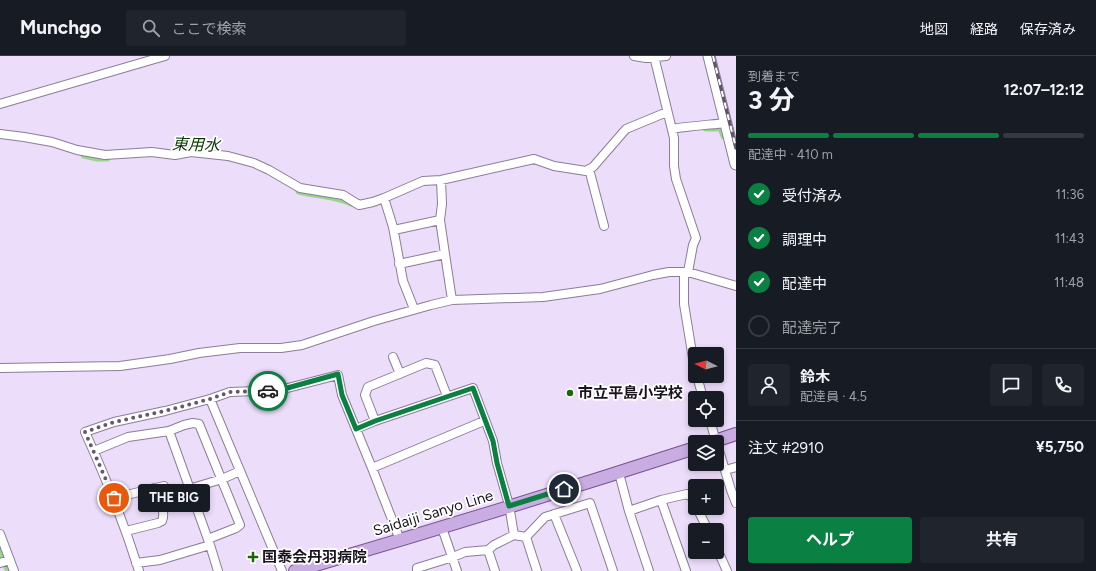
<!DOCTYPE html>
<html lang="ja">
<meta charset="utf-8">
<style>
body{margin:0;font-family:Figtree,"Noto Sans JP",sans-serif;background:#20242c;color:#f1f3f6;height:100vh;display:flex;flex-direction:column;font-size:15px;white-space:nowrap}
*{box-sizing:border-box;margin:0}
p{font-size:13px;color:#9ea1a6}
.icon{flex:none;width:22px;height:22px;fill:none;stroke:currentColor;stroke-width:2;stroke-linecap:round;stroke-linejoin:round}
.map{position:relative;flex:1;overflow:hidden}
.side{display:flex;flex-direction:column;background:#171b24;width:360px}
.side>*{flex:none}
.needle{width:26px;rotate:276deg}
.buttons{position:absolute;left:688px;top:291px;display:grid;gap:8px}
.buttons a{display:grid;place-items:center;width:36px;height:36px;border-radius:4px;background:#171b24;box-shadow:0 2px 6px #0003;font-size:20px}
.pin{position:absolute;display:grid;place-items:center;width:34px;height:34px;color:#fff;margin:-17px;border:2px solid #fff;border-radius:50%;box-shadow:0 1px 4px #0007}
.courier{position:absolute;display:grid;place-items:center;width:40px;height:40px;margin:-20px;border:3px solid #0b8043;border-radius:50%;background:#fff;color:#222;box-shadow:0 1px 5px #0007}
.bubble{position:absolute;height:28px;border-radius:4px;background:#171b24;box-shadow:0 2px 6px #0003;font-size:13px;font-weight:700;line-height:28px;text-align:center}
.headline em{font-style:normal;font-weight:700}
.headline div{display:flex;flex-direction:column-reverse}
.headline{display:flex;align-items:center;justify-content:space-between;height:68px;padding:0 12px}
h1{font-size:26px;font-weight:700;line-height:30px}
.bar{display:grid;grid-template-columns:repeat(4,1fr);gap:6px 4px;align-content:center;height:48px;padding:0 12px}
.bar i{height:5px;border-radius:3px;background:#363941}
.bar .active{background:#0b8043}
.bar p{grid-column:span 4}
.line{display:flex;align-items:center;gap:10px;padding:0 12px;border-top:1px solid #363941}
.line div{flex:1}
.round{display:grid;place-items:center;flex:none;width:42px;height:42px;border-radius:4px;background:#20242c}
ol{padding:0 12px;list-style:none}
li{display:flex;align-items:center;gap:12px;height:44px}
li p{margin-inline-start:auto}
li .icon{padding:4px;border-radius:50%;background:#0b8043;color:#fff;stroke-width:4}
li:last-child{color:#9ea1a6}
li i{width:22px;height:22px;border:2px solid #363941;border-radius:50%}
.cta{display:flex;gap:8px;margin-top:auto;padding:8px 12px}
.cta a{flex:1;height:46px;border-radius:4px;background:#0b8043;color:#fff;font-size:16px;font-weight:700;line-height:46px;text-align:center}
.cta a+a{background:#20242c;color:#f1f3f6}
header{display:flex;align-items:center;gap:24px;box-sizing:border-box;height:56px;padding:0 20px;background:#171b24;border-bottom:1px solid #363941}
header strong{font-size:19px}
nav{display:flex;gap:22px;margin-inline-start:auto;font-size:14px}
.search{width:280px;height:36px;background:#20242c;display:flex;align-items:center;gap:10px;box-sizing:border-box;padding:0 14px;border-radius:4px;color:#9ea1a6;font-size:15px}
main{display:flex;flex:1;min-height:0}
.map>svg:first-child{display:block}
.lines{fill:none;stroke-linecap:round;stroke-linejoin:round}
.canal{stroke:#96d789;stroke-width:7}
.street-casing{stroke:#8b7d98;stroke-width:10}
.secondary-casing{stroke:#8b7d98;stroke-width:13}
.primary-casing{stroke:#745390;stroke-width:14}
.street{stroke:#fff;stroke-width:8}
.secondary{stroke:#fff;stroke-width:11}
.primary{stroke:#c9ace1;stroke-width:12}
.rail-casing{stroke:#615769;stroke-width:3.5}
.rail{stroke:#fff;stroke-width:2;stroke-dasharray:6;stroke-linecap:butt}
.done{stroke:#635a6b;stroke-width:4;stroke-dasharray:0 7.2}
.route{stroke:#0b8043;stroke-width:5}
.poi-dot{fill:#1b6704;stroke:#fff;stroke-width:1.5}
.labels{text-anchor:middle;stroke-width:3.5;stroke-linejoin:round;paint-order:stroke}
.poi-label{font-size:15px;font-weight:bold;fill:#19131e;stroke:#fff;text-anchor:start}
.street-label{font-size:15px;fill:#19131e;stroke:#fff}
.water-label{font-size:16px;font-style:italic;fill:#0b3702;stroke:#fff}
</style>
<header>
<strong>Munchgo</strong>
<div class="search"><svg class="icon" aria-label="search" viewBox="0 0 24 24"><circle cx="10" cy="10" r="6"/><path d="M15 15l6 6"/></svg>ここで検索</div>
<nav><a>地図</a><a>経路</a><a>保存済み</a></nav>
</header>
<main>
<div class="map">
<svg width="736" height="515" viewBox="0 0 736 515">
<rect width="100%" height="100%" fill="#ecddfb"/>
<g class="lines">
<path class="canal" d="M706,72H721L724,80
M84,99L97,102H107
M299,135C314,139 338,140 351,147
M0,494L2,500
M7,511L9,515"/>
<g class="street-casing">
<path id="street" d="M634,0L646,2L666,0
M654,0L674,82V110L676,123L696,182L693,189L688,216
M0,48L165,0
M672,73C690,70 707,69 726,67
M0,78L24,81L52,86L77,94L105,99L152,96L175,99L191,96L228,100L254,107L269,114L300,132L343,139L359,149L373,146L384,142L393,171L403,225L414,253
M589,113L604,170
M384,142L423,125L441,124L534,103L554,110L586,115L593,111L626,73L667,56
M394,174L440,164L442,148L441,124
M445,198L452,244
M399,208L445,198L440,164
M684,216V248L695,315
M393,301L400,318
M0,312L120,310L170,303L199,297L240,292H281L302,289L374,265L431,249L452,244L543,241L600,233L653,219L669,216H688L736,230
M697,320L703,342
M210,343L282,515
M710,364L716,386
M375,365L365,339L368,331L426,307L435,309L447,340
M356,373L375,365L473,332L493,385L497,407L509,449L514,479
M169,375L210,489L218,515
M717,388L731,434L736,447
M94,395L128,381L169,375L184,369L193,367L199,368L240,469L236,472L208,483
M372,412L484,365
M725,414L736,411
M619,417L629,455
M189,433L222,423L240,415
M114,442L164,430
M661,444L686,515
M697,452L708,474
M554,458L577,515
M442,472L457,515
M126,475L158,467L162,465C166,456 159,440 154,432
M0,478L14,515
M526,481L537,515
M717,493L727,515
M488,494L495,515
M0,507L10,504
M136,507L160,504L210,489
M139,515C124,467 106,422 85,376L114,366L165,355L210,343L230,336L280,334L338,319L342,339L372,412L400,484
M417,515V512L453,501L465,496L488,494L494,489L514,479L526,481L545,461L590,447L613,515
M649,515L629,455L661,444L687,438L693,442L695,447"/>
</g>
<g class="secondary-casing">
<path id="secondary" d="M709,0L736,108"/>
</g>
<g class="primary-casing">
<path id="primary" d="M712,386L736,378
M295,515C429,476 562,435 695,392"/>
</g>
<use href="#street" class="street"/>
<use href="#secondary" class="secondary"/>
<use href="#primary" class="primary"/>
<g class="rail-casing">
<path id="rail" d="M713,0L736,92"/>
</g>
<use href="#rail" class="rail"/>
</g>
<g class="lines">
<path class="done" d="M114,442L85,376L114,366L165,355L210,343L230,336L268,335"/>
<path class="route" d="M268,335L280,334L338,318L342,339L356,373L375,365L473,332L493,385L497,407L509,450L564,433"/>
</g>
<g class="poi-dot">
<circle cx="570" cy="337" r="4"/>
<path d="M251 495h4v4h4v4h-4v4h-4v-4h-4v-4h4z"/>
</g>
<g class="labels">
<g class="poi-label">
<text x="578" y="342">市立平島小学校</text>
<text x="262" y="506">国泰会丹羽病院</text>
</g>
<g class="street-label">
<text transform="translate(433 457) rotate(-17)" y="5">Saidaiji Sanyo Line</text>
</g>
<g class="water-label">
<text transform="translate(196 88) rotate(2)" y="6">東用水</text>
</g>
</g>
</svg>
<div class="buttons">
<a><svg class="needle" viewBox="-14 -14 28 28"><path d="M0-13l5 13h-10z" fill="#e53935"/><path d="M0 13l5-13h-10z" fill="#9ea1a6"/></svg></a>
<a><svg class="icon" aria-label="locate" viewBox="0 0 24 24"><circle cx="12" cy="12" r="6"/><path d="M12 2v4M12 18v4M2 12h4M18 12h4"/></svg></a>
<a><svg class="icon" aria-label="layers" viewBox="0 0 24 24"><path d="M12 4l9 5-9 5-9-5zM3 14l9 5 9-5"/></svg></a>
<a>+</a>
<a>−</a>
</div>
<div class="pin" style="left:114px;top:442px;background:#ea580c"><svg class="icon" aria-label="bag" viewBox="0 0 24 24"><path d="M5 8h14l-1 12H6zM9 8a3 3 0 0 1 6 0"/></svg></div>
<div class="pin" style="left:564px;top:433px;background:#1f2937"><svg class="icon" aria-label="home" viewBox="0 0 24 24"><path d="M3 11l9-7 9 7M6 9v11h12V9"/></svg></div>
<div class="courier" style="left:268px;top:335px"><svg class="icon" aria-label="car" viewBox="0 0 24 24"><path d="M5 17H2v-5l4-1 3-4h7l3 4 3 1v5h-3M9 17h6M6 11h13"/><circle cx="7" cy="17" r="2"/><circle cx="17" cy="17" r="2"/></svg></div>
<div class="bubble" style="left:138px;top:428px;width:72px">THE BIG</div>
</div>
<section class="side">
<div class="headline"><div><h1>3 分</h1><p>到着まで</p></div><em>12:07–12:12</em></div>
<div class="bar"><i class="active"></i><i class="active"></i><i class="active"></i><i></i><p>配達中 · 410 m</p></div>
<ol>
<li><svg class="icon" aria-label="check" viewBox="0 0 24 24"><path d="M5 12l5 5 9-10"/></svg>受付済み<p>11:36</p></li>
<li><svg class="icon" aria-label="check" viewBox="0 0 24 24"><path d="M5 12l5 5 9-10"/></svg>調理中<p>11:43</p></li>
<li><svg class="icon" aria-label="check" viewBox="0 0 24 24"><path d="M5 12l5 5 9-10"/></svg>配達中<p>11:48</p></li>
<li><i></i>配達完了</li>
</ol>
<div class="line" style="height:72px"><a class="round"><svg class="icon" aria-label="person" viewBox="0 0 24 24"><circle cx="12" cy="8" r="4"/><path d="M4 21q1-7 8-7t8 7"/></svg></a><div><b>鈴木</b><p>配達員 · 4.5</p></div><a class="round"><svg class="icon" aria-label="chat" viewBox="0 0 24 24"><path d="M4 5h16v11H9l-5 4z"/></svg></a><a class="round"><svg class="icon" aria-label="phone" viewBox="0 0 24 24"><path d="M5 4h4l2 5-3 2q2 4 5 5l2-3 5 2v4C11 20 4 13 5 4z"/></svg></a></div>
<div class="line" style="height:52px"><div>注文 #2910</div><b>¥5,750</b></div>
<div class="cta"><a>ヘルプ</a><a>共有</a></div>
</section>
</main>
